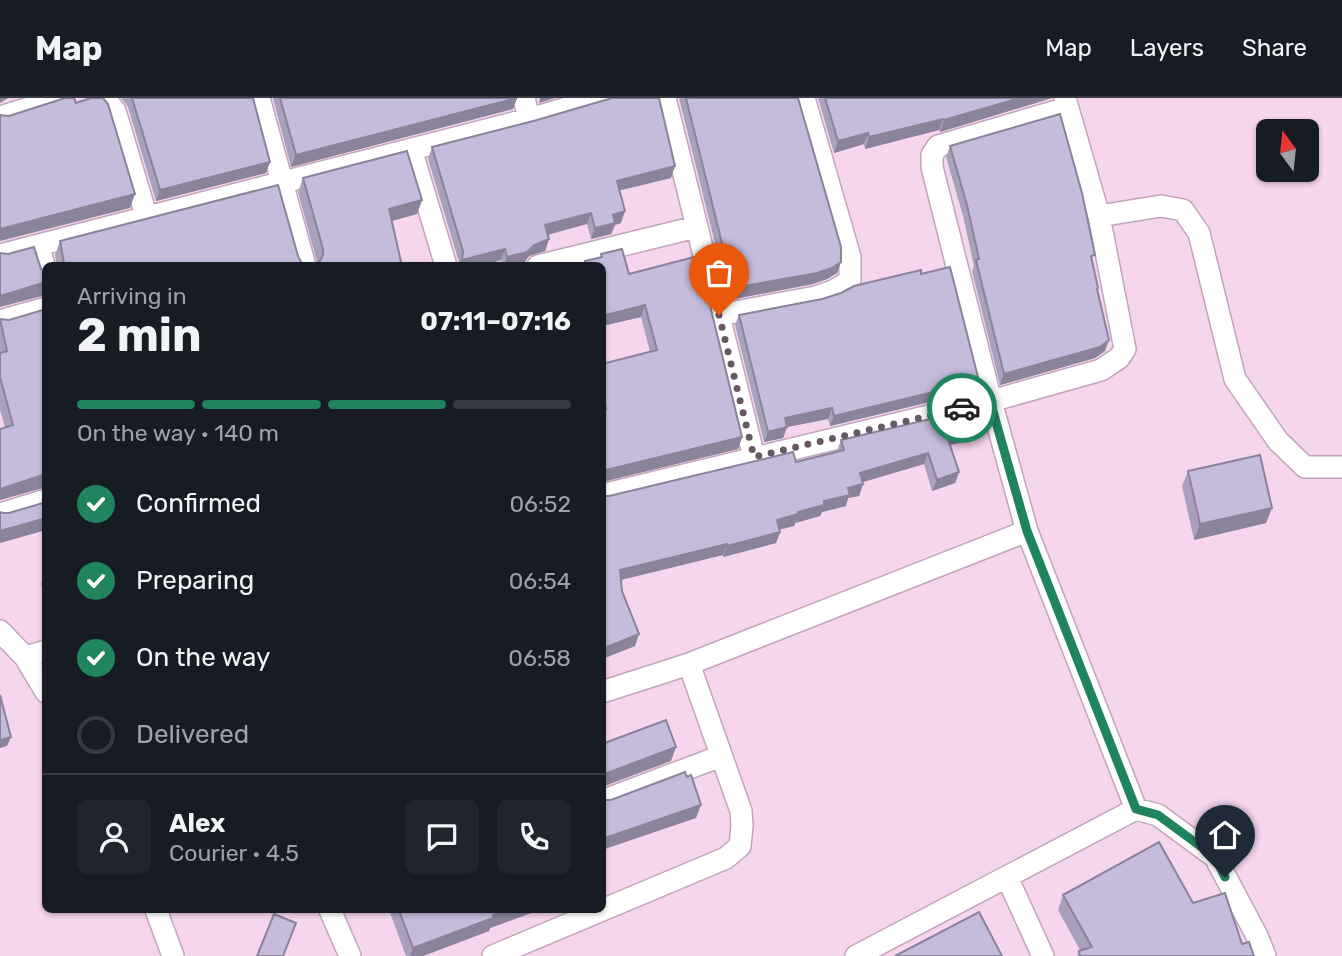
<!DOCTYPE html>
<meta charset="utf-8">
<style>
body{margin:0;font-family:Rubik,sans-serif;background:#20242c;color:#f1f3f6;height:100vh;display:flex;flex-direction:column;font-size:26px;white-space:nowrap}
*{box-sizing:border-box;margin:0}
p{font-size:23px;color:#9ea1a6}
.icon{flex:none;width:38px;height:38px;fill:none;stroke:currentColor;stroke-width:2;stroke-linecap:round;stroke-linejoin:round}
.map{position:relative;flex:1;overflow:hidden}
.details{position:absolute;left:42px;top:164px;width:564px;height:651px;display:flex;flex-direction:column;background:#171b24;border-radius:10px;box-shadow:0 2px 5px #0004}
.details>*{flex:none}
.needle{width:46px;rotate:345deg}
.fabs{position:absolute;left:1256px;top:21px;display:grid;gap:14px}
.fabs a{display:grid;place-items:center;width:63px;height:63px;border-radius:10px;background:#171b24;box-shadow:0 2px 5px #0004;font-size:35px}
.pin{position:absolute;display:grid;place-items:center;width:60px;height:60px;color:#fff;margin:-72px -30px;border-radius:50% 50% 50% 0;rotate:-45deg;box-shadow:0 0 7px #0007}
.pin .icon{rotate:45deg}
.courier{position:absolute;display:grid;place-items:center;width:70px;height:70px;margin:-35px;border:5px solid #20845e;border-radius:50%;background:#fff;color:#222;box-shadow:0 2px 9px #0007}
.overview em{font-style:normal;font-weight:700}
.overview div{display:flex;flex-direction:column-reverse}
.overview{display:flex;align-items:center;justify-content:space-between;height:119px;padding:0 35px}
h1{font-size:46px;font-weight:700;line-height:52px}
.bar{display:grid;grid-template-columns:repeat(4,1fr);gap:10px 7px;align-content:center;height:84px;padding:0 35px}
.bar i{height:9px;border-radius:5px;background:#363941}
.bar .on{background:#20845e}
.bar p{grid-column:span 4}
.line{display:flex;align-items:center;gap:18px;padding:0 35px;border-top:2px solid #363941}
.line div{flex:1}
.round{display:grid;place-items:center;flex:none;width:74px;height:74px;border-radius:10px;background:#20242c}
ol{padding:0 35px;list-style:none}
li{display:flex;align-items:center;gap:21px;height:77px}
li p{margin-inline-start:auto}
li .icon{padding:7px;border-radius:50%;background:#20845e;color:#fff;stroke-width:4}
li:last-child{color:#9ea1a6}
li i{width:38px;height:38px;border:4px solid #363941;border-radius:50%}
header{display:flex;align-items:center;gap:42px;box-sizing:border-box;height:98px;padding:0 35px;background:#171b24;border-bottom:2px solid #363941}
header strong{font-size:33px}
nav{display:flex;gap:38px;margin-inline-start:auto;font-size:24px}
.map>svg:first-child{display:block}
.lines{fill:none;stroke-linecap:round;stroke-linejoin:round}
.minor-casing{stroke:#c2a5bb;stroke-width:24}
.minor{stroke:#fff;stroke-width:21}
.wall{fill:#a9a1bc}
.shaded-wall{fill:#8a8399}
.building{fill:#c5bbdb;stroke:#8a8399;stroke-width:2}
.done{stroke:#695865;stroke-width:7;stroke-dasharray:0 12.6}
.route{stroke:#20845e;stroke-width:9}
</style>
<header>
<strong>Map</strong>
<nav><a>Map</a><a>Layers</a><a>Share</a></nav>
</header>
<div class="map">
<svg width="1342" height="858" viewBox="0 0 1342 858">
<rect width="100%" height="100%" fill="#f5d6ed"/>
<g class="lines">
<g class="minor-casing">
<path id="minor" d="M104,0L115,13L119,26L147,120
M259,0L305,168
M524,0L529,21
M665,0L754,359
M1065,0L1099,118L1125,251L1119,260L1101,272L991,303L932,69V57L938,48L1067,10
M0,19L62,0
M411,51L446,168
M1099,118L1161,108L1183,112L1199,135L1235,281L1278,343L1305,369H1342
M39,148L46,176
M0,157L529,21L602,0
M538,168L696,129
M719,217L816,199L833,193L850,183V159L804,0
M0,223L46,210
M0,416L46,402
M1027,433L1136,711
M0,533L25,559L46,594
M25,559L46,553
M602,594L689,566
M602,703L721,658
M1007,779L1043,858
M156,812L173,858
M330,812L350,858
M493,858L726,760L740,748L742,728L741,713L689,566L1027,433L991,303L602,397
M856,858L1136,711L1158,717L1215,759L1257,838L1265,858"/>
</g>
<use href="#minor" class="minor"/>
</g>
<path class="wall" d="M121,0H253L270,64L266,75L156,103L128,9Z
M273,0H517L513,11L291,69Z
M679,0H798L841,164L837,175L827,181L813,186L729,202Z
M818,0H1052L940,34L939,32L865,51L864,46L834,55Z
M610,1L671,80L620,92L621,125L615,127L611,136L591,141L587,126L548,137L549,141L545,153L529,158L523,166L515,168H502L501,162L479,168H458L459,164L428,61L432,49L537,22Z
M950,48L1092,164L1098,190L1097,193L1105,253L1095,260L1000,287L972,173L974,168L963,118L946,59Z
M303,80L422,102L417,116L392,123L402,168H57L55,157L60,143L298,158L301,164L306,167H313L317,164L298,94Z
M601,156L629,176L742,339L738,351L602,384V266L650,254L641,219L602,228V168H584L585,163L600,160Z
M921,176L979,283L975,293L830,328L828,321L787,329L783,340L764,344L735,227L739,217L822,201Z
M46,211V389L0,402V331L5,329L0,312V221L9,222Z
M978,330L974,341L950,347L959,374L955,385L932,393L924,366L863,384V386L859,398L848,400L846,408L822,414L820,418L795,425L794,428L779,432L780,434L776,445L723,459V457L621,482L622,493L635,548L602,561V398H609L796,364L837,353L841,342Z
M1188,373L1266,425L1194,442L1182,388Z
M46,473V503L41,486Z
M1063,797L1193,805L1242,846L1254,858H1077L1079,853L1080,852L1058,812Z
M389,812H539L490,830L489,833L423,858H406Z"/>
<path class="shaded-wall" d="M0,0H8L0,5Z
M517,0L513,11L291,69L296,57Z
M540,0H555L539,5Z
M1020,0H1052L940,34L944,22Z
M943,21L939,32L865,51L869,39Z
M868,35L864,46L834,55L838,43Z
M270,64L266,75L156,103L160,92Z
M675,68L671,80L613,94L617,83Z
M135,96L130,110L0,143V131Z
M422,102L417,116L384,125L389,111Z
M625,113L621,125L615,127L611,136L591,141L595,130L613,117Z
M591,115L587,126L541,138L545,127Z
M549,141L545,153L529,158L523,166L515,168H504L507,159L534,147Z
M505,151L501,162L479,168H459L462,162Z
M841,164L837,175L827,181L813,186L729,202L733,190Z
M46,184V197L0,209V198L1,197Z
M645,207L641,219L602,228V218Z
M1109,242L1105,253L1095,260L1000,287L1004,276Z
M979,283L975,293L830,328L834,318Z
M832,310L828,321L787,329L783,340L764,344L768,334L785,320Z
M978,330L974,341L943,349L947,338Z
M742,339L738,351L602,384V373Z
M928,355L924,366L856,386L860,375Z
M959,374L955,385L932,393L937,382Z
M46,376V389L0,402V391Z
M863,386L859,398L848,400L846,408L822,414L820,418L795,425L794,428L772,433L777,422L824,403L848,390Z
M1272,410L1266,425L1194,442L1200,426Z
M46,420V432L0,445V433Z
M780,434L776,445L723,459L727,448Z
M727,446L723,457L616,483L620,472Z
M639,536L635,548L602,561V551Z
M11,639L7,648L0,650V642Z
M676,649L671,663L602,689V677Z
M701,707L696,720L602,752V741Z
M507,812H539L490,830L489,833L423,858H410L413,850Z"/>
<path class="building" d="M65,0H74L76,5L91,0H103L108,6L135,96L0,131V17L9,18Z
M132,0H253L270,64L160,92Z
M280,0H517L296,57Z
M612,0H659L675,68L617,83L625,113L613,117L615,125L595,130L591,115L545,127L549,141L534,147L527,154L507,159L505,151L462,162L463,153L432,49L537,22Z
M686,0H798L841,149V164L832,170L817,175L733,190Z
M825,0H1020L944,22L943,21L869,39L868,35L838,43Z
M1060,16L1082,95L1095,157L1091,158L1098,190L1097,191L1109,242L1100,249L1004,276L976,162L979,161L967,107L950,48Z
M407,53L422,102L389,111L402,168H62L64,165L60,143L278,87L298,158L301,164L306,167H313L320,163L323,157V151L303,80Z
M34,149L41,171L46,174V184L0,198V155L8,156Z
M622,151L629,176L698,158L742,339L602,373V312L606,311L602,294V266L657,252L645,207L602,218V168H586L585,163L602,159L601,156Z
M950,169L979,283L834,318L832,310L785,320L787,329L768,334L739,217L822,201L841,195L854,188L921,172V176Z
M46,211V376L0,391V331L13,327L0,279V255L7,253L0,221L9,222Z
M973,311L978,330L947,338L959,374L937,382L928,355L860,375L863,386L848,390L850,397L824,403V407L798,414V416L777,422L780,434L727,448V446L620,472L622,493L639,536L602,551V398H609L793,354L796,364L844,352L841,342Z
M1260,357L1272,410L1200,426L1188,373Z
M46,404V420L0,433V414L3,415H9Z
M0,597L11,639L0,642Z
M666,622L676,649L602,677V646Z
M685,674L687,679L691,677L701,707L602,741V701L605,702H611Z
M1159,744L1193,805L1225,795L1242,846L1249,844L1254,858H1080L1079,853L1092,849L1063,797Z
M399,812H507L493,817V820L413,850Z
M979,814L1002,858H895Z
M274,816L296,825L283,858H257Z"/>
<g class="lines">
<path class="done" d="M719,217L754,359L962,310"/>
<path class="route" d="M962,310L990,303L1027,433L1136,711L1158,717L1215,759L1225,779"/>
</g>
</svg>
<div class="fabs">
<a><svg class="needle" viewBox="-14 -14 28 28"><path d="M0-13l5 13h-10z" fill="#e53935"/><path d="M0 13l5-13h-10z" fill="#9ea1a6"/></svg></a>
</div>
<div class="pin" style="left:719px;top:217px;background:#ea580c"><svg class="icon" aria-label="bag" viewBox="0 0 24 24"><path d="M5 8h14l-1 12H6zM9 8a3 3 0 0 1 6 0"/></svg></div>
<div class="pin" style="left:1225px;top:779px;background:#1f2937"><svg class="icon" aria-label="home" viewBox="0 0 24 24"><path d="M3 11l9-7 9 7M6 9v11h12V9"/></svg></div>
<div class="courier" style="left:962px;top:310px"><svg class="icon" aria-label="car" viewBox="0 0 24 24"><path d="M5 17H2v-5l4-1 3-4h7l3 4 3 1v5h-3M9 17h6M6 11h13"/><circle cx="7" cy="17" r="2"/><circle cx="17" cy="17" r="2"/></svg></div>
<section class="details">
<div class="overview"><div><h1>2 min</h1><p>Arriving in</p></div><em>07:11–07:16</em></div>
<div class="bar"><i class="on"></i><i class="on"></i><i class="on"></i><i></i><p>On the way · 140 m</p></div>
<ol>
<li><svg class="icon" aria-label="check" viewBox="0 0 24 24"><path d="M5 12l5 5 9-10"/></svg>Confirmed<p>06:52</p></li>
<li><svg class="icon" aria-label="check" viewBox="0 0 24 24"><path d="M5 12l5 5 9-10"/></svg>Preparing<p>06:54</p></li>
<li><svg class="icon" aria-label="check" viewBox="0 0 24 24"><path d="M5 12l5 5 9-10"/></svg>On the way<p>06:58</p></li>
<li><i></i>Delivered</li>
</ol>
<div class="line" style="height:126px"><a class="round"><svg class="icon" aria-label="person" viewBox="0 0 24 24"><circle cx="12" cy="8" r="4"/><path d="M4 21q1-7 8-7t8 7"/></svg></a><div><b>Alex</b><p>Courier · 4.5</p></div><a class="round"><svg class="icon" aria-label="chat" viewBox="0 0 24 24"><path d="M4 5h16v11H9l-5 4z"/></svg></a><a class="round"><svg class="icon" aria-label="phone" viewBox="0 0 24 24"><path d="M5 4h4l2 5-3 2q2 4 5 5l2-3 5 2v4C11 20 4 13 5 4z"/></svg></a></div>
</section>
</div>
